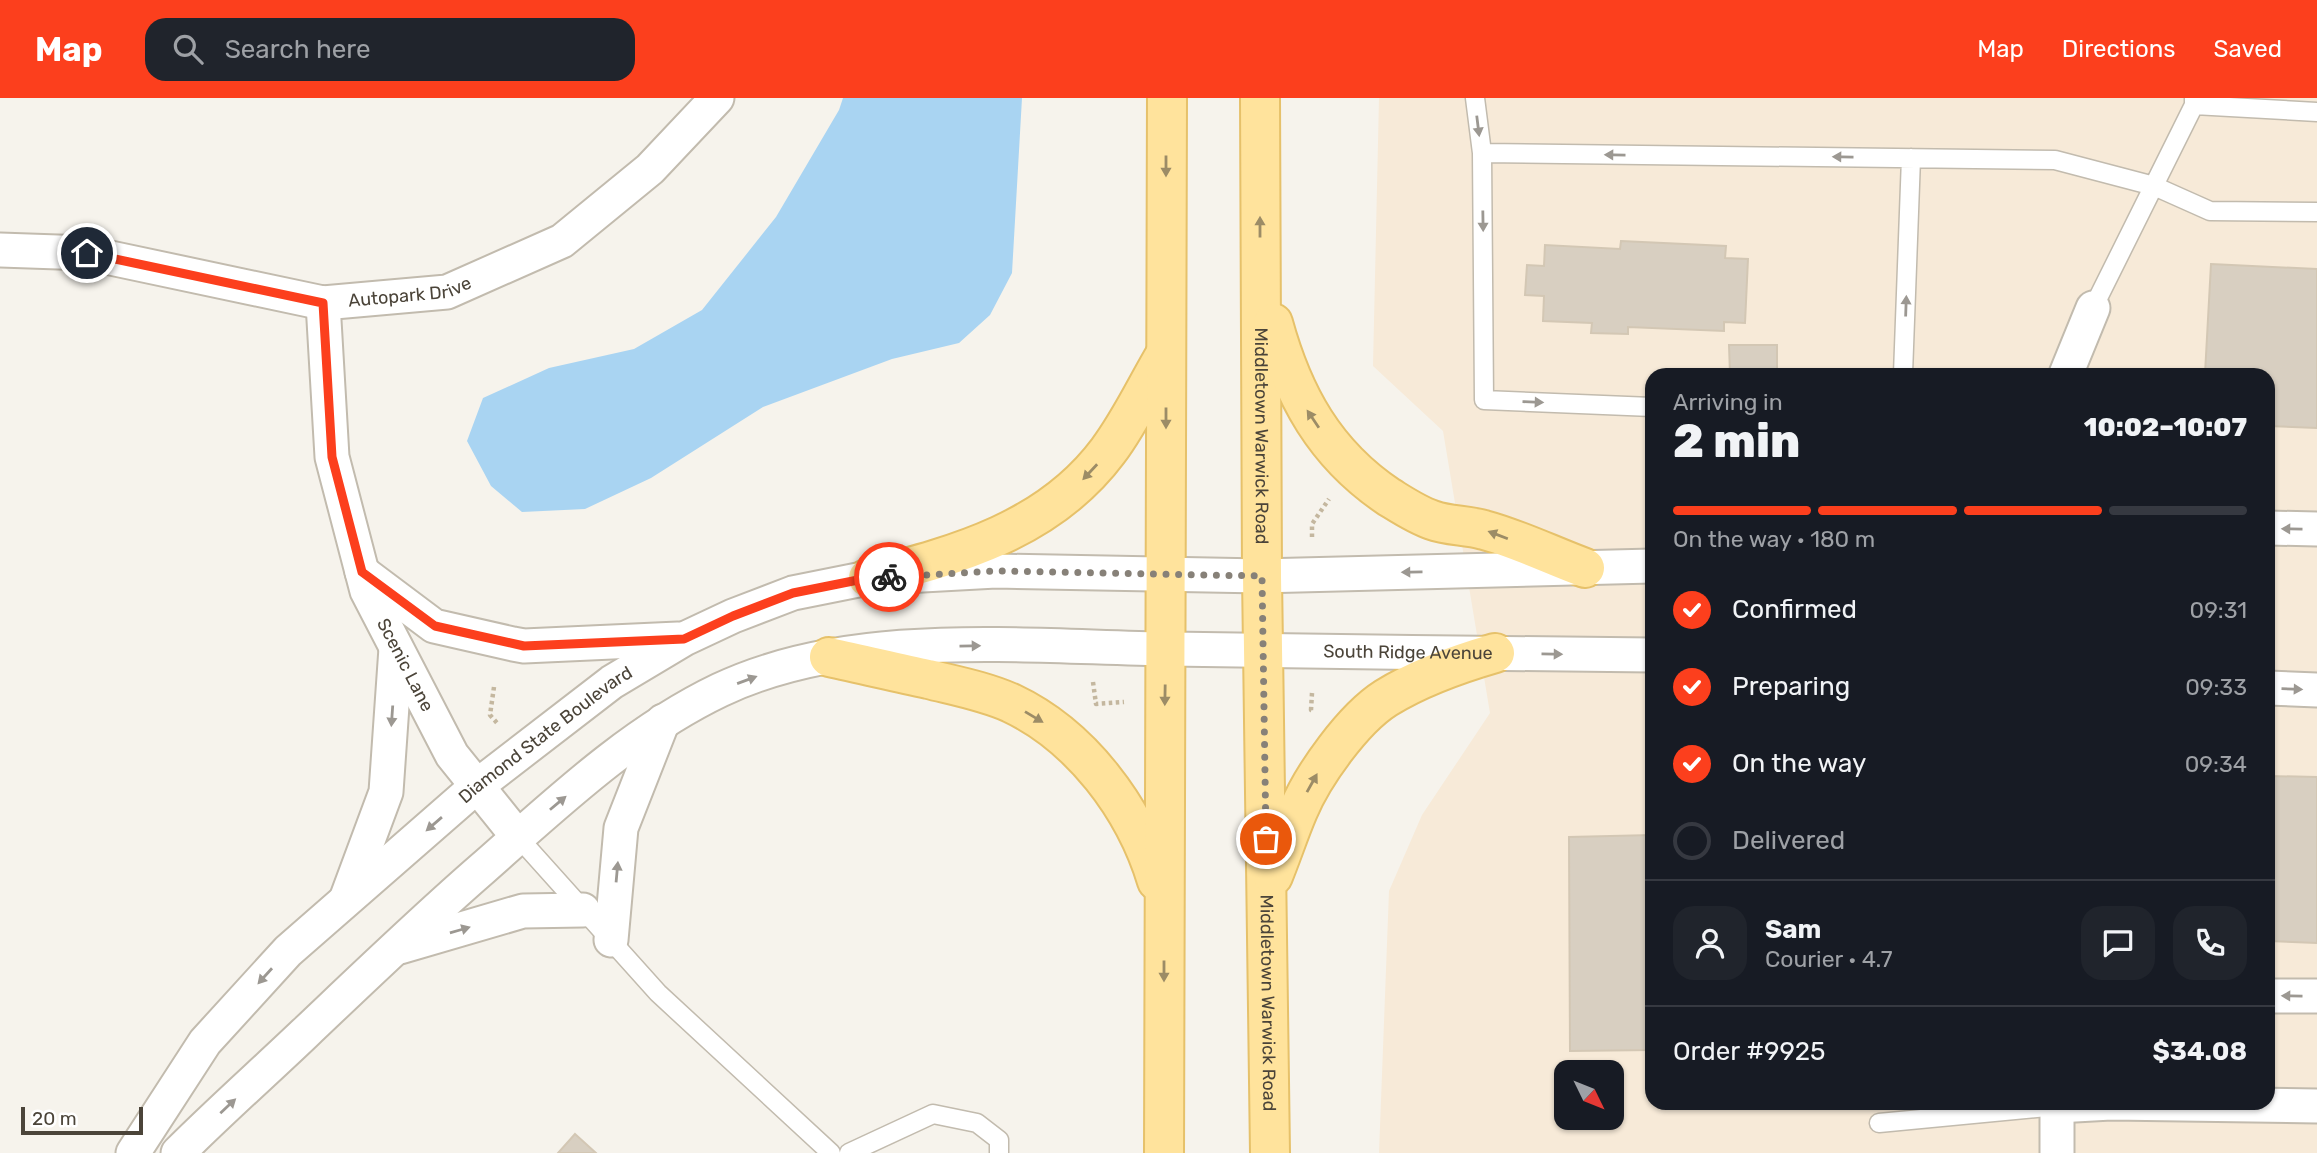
<!DOCTYPE html>
<meta charset="utf-8">
<style>
body{margin:0;font-family:Rubik,sans-serif;background:#20242c;color:#f1f3f6;height:100vh;display:flex;flex-direction:column;font-size:26px;white-space:nowrap}
*{box-sizing:border-box;margin:0}
p{font-size:23px;color:#9ea1a6}
.icon{flex:none;width:38px;height:38px;fill:none;stroke:currentColor;stroke-width:2;stroke-linecap:round;stroke-linejoin:round}
.map{position:relative;flex:1;overflow:hidden}
.panel{position:absolute;left:1645px;top:270px;width:630px;height:742px;display:flex;flex-direction:column;background:#171b24;border-radius:21px;box-shadow:0 2px 5px #0004}
.panel>*{flex:none}
.needle{width:46px;rotate:133deg}
.controls{position:absolute;left:1554px;top:962px;display:grid;gap:14px}
.controls a{display:grid;place-items:center;width:70px;height:70px;border-radius:14px;background:#171b24;box-shadow:0 2px 5px #0004;font-size:35px}
.scale{position:absolute;left:21px;bottom:18px;width:122px;box-sizing:border-box;padding-left:7px;border:4px solid #4b4439;border-top:0;font-size:19px;line-height:24px;white-space:nowrap;color:#4b4439;-webkit-text-stroke:5px #fff;paint-order:stroke}
.pin{position:absolute;display:grid;place-items:center;width:60px;height:60px;color:#fff;margin:-30px;border:4px solid #fff;border-radius:50%;box-shadow:0 2px 7px #0007}
.courier{position:absolute;display:grid;place-items:center;width:70px;height:70px;margin:-35px;border:5px solid #fc3f1d;border-radius:50%;background:#fff;color:#222;box-shadow:0 2px 9px #0007}
.overview em{font-style:normal;font-weight:800}
.overview div{display:flex;flex-direction:column-reverse}
.overview{display:flex;align-items:center;justify-content:space-between;height:119px;padding:0 28px}
h1{font-size:46px;font-weight:800;line-height:52px}
.bar{display:grid;grid-template-columns:repeat(4,1fr);gap:10px 7px;align-content:center;height:84px;padding:0 28px}
.bar i{height:9px;border-radius:5px;background:#363941}
.bar .on{background:#fc3f1d}
.bar p{grid-column:span 4}
.line{display:flex;align-items:center;gap:18px;padding:0 28px;border-top:2px solid #363941}
.line div{flex:1}
.round{display:grid;place-items:center;flex:none;width:74px;height:74px;border-radius:21px;background:#20242c}
ol{padding:0 28px;list-style:none}
li{display:flex;align-items:center;gap:21px;height:77px}
li p{margin-inline-start:auto}
li .icon{padding:7px;border-radius:50%;background:#fc3f1d;color:#fff;stroke-width:4}
li:last-child{color:#9ea1a6}
li i{width:38px;height:38px;border:4px solid #363941;border-radius:50%}
header{display:flex;align-items:center;gap:42px;box-sizing:border-box;height:98px;padding:0 35px;background:#fc3f1d;color:#fff}
header strong{font-size:33px}
nav{display:flex;gap:38px;margin-inline-start:auto;font-size:24px}
.search{width:490px;height:63px;background:#20242c;display:flex;align-items:center;gap:18px;box-sizing:border-box;padding:0 24px;border-radius:21px;color:#9ea1a6;font-size:26px}
.map>svg:first-child{display:block}
.commercial{fill:#f7ead8;fill-rule:evenodd}
.water{fill:#a9d4f2}
.building{fill:#d8cfc1;stroke:#d3c7b4;stroke-width:2}
.lines{fill:none;stroke-linecap:round;stroke-linejoin:round}
.service-casing{stroke:#c2bbae;stroke-width:21}
.minor-casing{stroke:#c2bbae;stroke-width:37}
.primary-casing{stroke:#e6c16a;stroke-width:42}
.path{stroke:#c4b79f;stroke-width:4.5;stroke-dasharray:3.5 3.5;stroke-linecap:butt}
.service{stroke:#fff;stroke-width:18}
.minor{stroke:#fff;stroke-width:33}
.primary{stroke:#ffe39c;stroke-width:38}
.oneway{fill:#9c9892}
.oneway2{fill:#9c8c66}
.done{stroke:#878178;stroke-width:7;stroke-dasharray:0 12.6}
.route{stroke:#fc3f1d;stroke-width:9}
.labels{text-anchor:middle;stroke-width:5;stroke-linejoin:round;paint-order:stroke}
.street-label{font-size:18px;fill:#4b4439;stroke:#fff}
</style>
<header>
<strong>Map</strong>
<div class="search"><svg class="icon" aria-label="search" viewBox="0 0 24 24"><circle cx="10" cy="10" r="6"/><path d="M15 15l6 6"/></svg>Search here</div>
<nav><a>Map</a><a>Directions</a><a>Saved</a></nav>
</header>
<div class="map">
<svg width="2317" height="1055" viewBox="0 0 2317 1055">
<rect width="100%" height="100%" fill="#f6f3ec"/>
<path class="commercial" d="M1379,0H2317V1055H1379L1389,793L1422,717L1490,615L1443,333L1373,268ZM1652,276H2268V1004H1652ZM1566,975H1612V1020H1566Z"/>
<path class="water" d="M843,0H1022L1012,175L990,217L959,245L892,261L763,309L651,380L585,411L522,414L491,388L467,343L483,300L549,270L634,251L702,212L776,119L839,12Z"/>
<path class="building" d="M1621,143L1726,148L1725,160L1748,161L1745,225L1724,224V233L1628,229V236L1591,235L1592,225L1543,223L1544,198L1525,197L1527,167L1544,168L1545,147L1620,151Z
M2211,166L2317,171V330L2268,328V276H2205Z
M1729,247H1777V276H1730Z
M2268,678L2317,679V845L2268,843Z
M1652,737V952L1570,953L1569,739Z
M575,1036L596,1055H558Z"/>
<g class="lines">
<g class="service-casing">
<path id="service" d="M1475,0L1482,55L1484,302L1652,309
M2194,7L2317,14
M1482,55L2055,62L2154,88L2210,113L2317,114
M2093,210L2194,7V0
M1903,276L1911,60
M518,739L658,895L831,1055
M1879,1025L2057,1008
M849,1055L933,1016L977,1025L999,1042V1055"/>
</g>
<g class="minor-casing">
<g id="minor">
<path id="s1" d="M0,152L87,155L323,205L447,194L562,143L650,71L717,0"/>
<path id="s2" d="M323,205L332,359L367,493L452,657L518,739"/>
<path d="M2066,276L2093,210"/>
<path d="M2268,430L2317,431"/>
<path d="M362,474L434,528L513,546L524,548L678,541"/>
<path d="M2268,590L2317,592"/>
<path d="M347,799L386,694L396,550"/>
<path d="M611,842L621,730L663,623"/>
<path d="M400,849L523,813L583,812"/>
<path d="M2268,898H2317"/>
<path d="M2057,1004V1055"/>
<path d="M2057,1008L2111,1005L2317,1008"/>
<path id="s3" d="M133,1055L205,944L288,853L477,688L612,584L684,541L733,518L793,495L868,480L996,473L1262,478L1652,468"/>
<path id="s4" d="M178,1055C219,1014 263,975 305,935C363,880 421,824 482,771C556,706 630,635 720,592C853,529 1026,549 1170,551C1331,554 1491,555 1652,557"/>
</g>
</g>
<g class="primary-casing">
<g id="primary">
<path id="s5" d="M1260,0L1262,478L1270,1055"/>
<path d="M1273,225C1293,298 1325,356 1389,399C1402,407 1417,417 1432,422C1448,428 1467,427 1484,432C1518,441 1552,458 1585,470"/>
<path d="M868,480C958,457 1049,432 1108,353C1130,324 1146,289 1165,257"/>
<path d="M829,559C862,566 895,574 928,581C956,588 984,593 1011,605C1081,638 1135,710 1157,783"/>
<path d="M1273,778C1282,756 1289,734 1298,713C1313,677 1353,621 1386,600C1420,579 1457,566 1495,555"/>
<path d="M1164,1055L1167,0"/>
</g>
</g>
<path class="path" d="M1312,439V426L1329,401
M1093,584L1096,606L1124,604
M494,589L490,617L498,626
M1312,595L1311,612L1314,613"/>
<use href="#service" class="service"/>
<use href="#minor" class="minor"/>
<use href="#primary" class="primary"/>
</g>
<defs><path id="oneway-solid" d="M-6-.8H1V-3.2L6.5 0L1 3.2V.8H-6Z" transform="scale(1.75)"/></defs>
<g class="oneway">
<use href="#oneway-solid" transform="translate(1478 28) rotate(83)"/>
<use href="#oneway-solid" transform="translate(1615 57) rotate(-179)"/>
<use href="#oneway-solid" transform="translate(1843 59) rotate(-179)"/>
<use href="#oneway-solid" transform="translate(1483 123) rotate(89)"/>
<use href="#oneway-solid" transform="translate(1906 208) rotate(-88)"/>
<use href="#oneway-solid" transform="translate(1533 304) rotate(2)"/>
<use href="#oneway-solid" transform="translate(2292 431) rotate(-179)"/>
<use href="#oneway-solid" transform="translate(1412 474) rotate(179)"/>
<use href="#oneway-solid" transform="translate(970 548) rotate(-1)"/>
<use href="#oneway-solid" transform="translate(1552 556) rotate(1)"/>
<use href="#oneway-solid" transform="translate(747 582) rotate(-20)"/>
<use href="#oneway-solid" transform="translate(2292 591) rotate(2)"/>
<use href="#oneway-solid" transform="translate(392 618) rotate(94)"/>
<use href="#oneway-solid" transform="translate(558 705) rotate(-40)"/>
<use href="#oneway-solid" transform="translate(434 726) rotate(139)"/>
<use href="#oneway-solid" transform="translate(617 774) rotate(-85)"/>
<use href="#oneway-solid" transform="translate(460 832) rotate(-16)"/>
<use href="#oneway-solid" transform="translate(265 878) rotate(132)"/>
<use href="#oneway-solid" transform="translate(2292 898) rotate(-179)"/>
<use href="#oneway-solid" transform="translate(228 1008) rotate(-43)"/>
</g>
<g class="oneway2">
<use href="#oneway-solid" transform="translate(1166 68) rotate(90)"/>
<use href="#oneway-solid" transform="translate(1260 129) rotate(-90)"/>
<use href="#oneway-solid" transform="translate(1166 320) rotate(90)"/>
<use href="#oneway-solid" transform="translate(1313 321) rotate(-124)"/>
<use href="#oneway-solid" transform="translate(1090 374) rotate(133)"/>
<use href="#oneway-solid" transform="translate(1498 437) rotate(-159)"/>
<use href="#oneway-solid" transform="translate(1165 597) rotate(91)"/>
<use href="#oneway-solid" transform="translate(1034 619) rotate(31)"/>
<use href="#oneway-solid" transform="translate(1312 685) rotate(-61)"/>
<use href="#oneway-solid" transform="translate(1164 873) rotate(90)"/>
</g>
<g class="lines">
<path class="done" d="M889,479L996,473L1262,478L1266,741"/>
<path class="route" d="M87,155L323,205L332,359L362,474L435,528L524,548L684,541L733,518L793,495L868,480L889,479"/>
</g>
<g class="labels">
<g class="street-label">
<text dy="6" stroke="none"><textPath href="#s1" startOffset="416">Autopark Drive</textPath></text>
<text dy="6" stroke="none"><textPath href="#s5" startOffset="338">Middletown Warwick Road</textPath></text>
<text dy="6" stroke="none"><textPath href="#s4" startOffset="1409">South Ridge Avenue</textPath></text>
<text dy="6" stroke="none"><textPath href="#s2" startOffset="376">Scenic Lane</textPath></text>
<text dy="6" stroke="none"><textPath href="#s3" startOffset="592">Diamond State Boulevard</textPath></text>
<text dy="6" stroke="none"><textPath href="#s5" startOffset="905">Middletown Warwick Road</textPath></text>
</g>
</g>
</svg>
<div class="controls">
<a><svg class="needle" viewBox="-14 -14 28 28"><path d="M0-13l5 13h-10z" fill="#e53935"/><path d="M0 13l5-13h-10z" fill="#9ea1a6"/></svg></a>
</div>
<div class="scale">20 m</div>
<div class="pin" style="left:1266px;top:741px;background:#ea580c"><svg class="icon" aria-label="bag" viewBox="0 0 24 24"><path d="M5 8h14l-1 12H6zM9 8a3 3 0 0 1 6 0"/></svg></div>
<div class="pin" style="left:87px;top:155px;background:#1f2937"><svg class="icon" aria-label="home" viewBox="0 0 24 24"><path d="M3 11l9-7 9 7M6 9v11h12V9"/></svg></div>
<div class="courier" style="left:889px;top:479px"><svg class="icon" aria-label="bike" viewBox="0 0 24 24"><circle cx="6" cy="16" r="4"/><circle cx="18" cy="16" r="4"/><path d="M6 16l4-8h5l3 8M10 8l3 8H6M13 5h3"/></svg></div>
<section class="panel">
<div class="overview"><div><h1>2 min</h1><p>Arriving in</p></div><em>10:02–10:07</em></div>
<div class="bar"><i class="on"></i><i class="on"></i><i class="on"></i><i></i><p>On the way · 180 m</p></div>
<ol>
<li><svg class="icon" aria-label="check" viewBox="0 0 24 24"><path d="M5 12l5 5 9-10"/></svg>Confirmed<p>09:31</p></li>
<li><svg class="icon" aria-label="check" viewBox="0 0 24 24"><path d="M5 12l5 5 9-10"/></svg>Preparing<p>09:33</p></li>
<li><svg class="icon" aria-label="check" viewBox="0 0 24 24"><path d="M5 12l5 5 9-10"/></svg>On the way<p>09:34</p></li>
<li><i></i>Delivered</li>
</ol>
<div class="line" style="height:126px"><a class="round"><svg class="icon" aria-label="person" viewBox="0 0 24 24"><circle cx="12" cy="8" r="4"/><path d="M4 21q1-7 8-7t8 7"/></svg></a><div><b>Sam</b><p>Courier · 4.7</p></div><a class="round"><svg class="icon" aria-label="chat" viewBox="0 0 24 24"><path d="M4 5h16v11H9l-5 4z"/></svg></a><a class="round"><svg class="icon" aria-label="phone" viewBox="0 0 24 24"><path d="M5 4h4l2 5-3 2q2 4 5 5l2-3 5 2v4C11 20 4 13 5 4z"/></svg></a></div>
<div class="line" style="height:91px"><div>Order #9925</div><b>$34.08</b></div>
</section>
</div>
